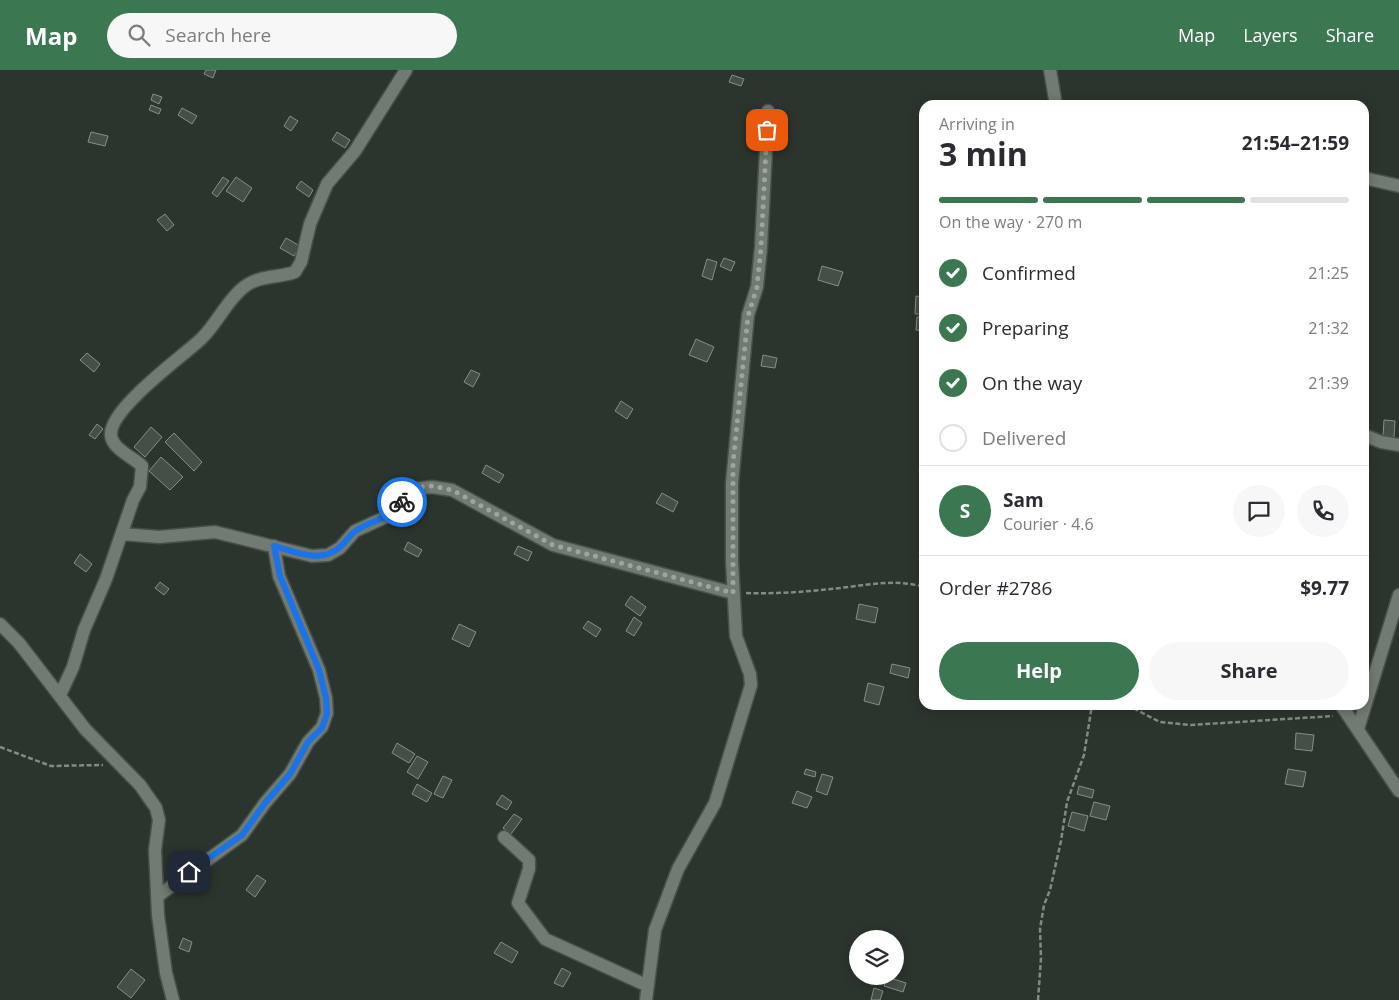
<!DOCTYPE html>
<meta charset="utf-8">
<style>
body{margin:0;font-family:"Open Sans",sans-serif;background:#f7f7f7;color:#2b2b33;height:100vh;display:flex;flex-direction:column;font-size:19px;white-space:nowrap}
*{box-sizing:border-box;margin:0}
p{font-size:16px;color:#7c7c81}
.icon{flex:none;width:28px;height:28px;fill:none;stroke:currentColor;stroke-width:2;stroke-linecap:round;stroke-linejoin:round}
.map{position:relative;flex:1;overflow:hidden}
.sheet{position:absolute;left:919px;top:30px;width:450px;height:610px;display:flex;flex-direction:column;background:#fff;border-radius:15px;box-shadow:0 2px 12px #0003}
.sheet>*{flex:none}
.fabs{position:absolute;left:849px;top:860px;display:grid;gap:10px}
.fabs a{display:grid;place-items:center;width:55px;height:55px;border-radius:50%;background:#fff;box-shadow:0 2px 12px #0003;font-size:25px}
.pin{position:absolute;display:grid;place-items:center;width:42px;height:42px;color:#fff;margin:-21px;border-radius:10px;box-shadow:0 2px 8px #0006}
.courier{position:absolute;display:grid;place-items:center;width:50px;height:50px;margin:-25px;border:4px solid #1a73e8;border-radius:50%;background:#fff;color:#222;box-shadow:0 1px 6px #0007}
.head em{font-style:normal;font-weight:700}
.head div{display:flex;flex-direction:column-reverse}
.head{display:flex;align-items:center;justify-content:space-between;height:85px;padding:0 20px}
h1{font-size:32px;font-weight:700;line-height:38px}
.bar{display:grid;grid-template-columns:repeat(4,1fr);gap:8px 5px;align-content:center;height:60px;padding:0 20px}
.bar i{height:6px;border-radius:4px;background:#e1e1e2}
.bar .on{background:#3b7851}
.bar p{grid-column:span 4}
.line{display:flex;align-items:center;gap:12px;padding:0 20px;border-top:1px solid #e1e1e2}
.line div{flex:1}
.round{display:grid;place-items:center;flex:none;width:52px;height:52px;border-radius:26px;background:#f7f7f7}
ol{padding:0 20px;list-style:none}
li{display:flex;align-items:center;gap:15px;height:55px}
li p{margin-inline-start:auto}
li .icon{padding:5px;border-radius:50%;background:#3b7851;color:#fff;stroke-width:4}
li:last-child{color:#7c7c81}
li i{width:28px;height:28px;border:2px solid #e1e1e2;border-radius:50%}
.action{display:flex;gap:10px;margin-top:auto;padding:10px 20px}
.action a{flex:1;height:58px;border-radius:30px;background:#3b7851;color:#fff;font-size:20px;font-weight:700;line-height:58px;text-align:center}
.action a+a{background:#f7f7f7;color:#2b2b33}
header{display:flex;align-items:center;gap:30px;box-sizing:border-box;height:70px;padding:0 25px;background:#3b7851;color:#fff}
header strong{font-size:24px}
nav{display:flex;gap:28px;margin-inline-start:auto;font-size:18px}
.search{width:350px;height:45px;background:#f7f7f7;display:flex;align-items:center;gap:12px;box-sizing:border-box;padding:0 18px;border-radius:28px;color:#7c7c81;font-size:19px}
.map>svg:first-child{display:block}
.building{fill:#454f46;stroke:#848f85}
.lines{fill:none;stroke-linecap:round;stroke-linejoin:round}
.minor-casing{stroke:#485049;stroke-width:15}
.path{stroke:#828a83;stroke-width:2.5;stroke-dasharray:5 2.5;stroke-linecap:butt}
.minor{stroke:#717b72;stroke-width:12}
.done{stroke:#9ea59f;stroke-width:5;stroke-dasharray:0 9}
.route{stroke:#1a73e8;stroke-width:6}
</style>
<header>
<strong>Map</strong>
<div class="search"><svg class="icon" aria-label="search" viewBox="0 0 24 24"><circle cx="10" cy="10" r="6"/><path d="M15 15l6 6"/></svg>Search here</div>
<nav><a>Map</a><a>Layers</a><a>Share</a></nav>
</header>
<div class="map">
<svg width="1399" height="930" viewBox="0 0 1399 930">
<rect width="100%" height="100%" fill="#2c352d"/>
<path class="building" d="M206,0H216L213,8L204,4Z
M732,5L744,9L741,16L729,12Z
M153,24L162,27L159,34L151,30Z
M151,35L161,39L159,44L149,40Z
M182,38L197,46L192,54L178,45Z
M290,46L298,51L291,61L284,56Z
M91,62L108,66L105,76L88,72Z
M337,62L350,70L345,78L332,70Z
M223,107L229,111L217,127L212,123Z
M236,107L252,118L243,132L226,121Z
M301,111L313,120L309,127L296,118Z
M165,144L174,155L167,161L157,150Z
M286,168L300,176L294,186L280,178Z
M724,188L735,192L731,201L720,196Z
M707,189L717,192L712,210L702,206Z
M822,196L843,202L838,216L818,210Z
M916,226L924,227V244H915Z
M917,247H924V261L916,260Z
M696,269L714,277L707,292L689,285Z
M87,283L100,294L94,302L80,290Z
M763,285L777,288L775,298L761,296Z
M1364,291H1367L1366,300H1364Z
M471,300L480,304L473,317L464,312Z
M621,331L633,339L627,349L615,341Z
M1384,350L1395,351L1394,367L1383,366Z
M97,354L103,359L95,369L89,365Z
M151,357L162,367L145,387L134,377Z
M174,363L202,392L194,401L165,372Z
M161,387L183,407L170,420L149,401Z
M486,395L504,405L499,413L482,403Z
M662,423L678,432L673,442L656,433Z
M408,472L422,480L418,487L404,480Z
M518,476L532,482L528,491L514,484Z
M80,484L92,494L86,502L74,493Z
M160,512L169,519L164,525L155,518Z
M631,526L646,537L640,546L625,535Z
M859,534L878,538L875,553L856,549Z
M634,547L642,553L634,566L626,561Z
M588,551L601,559L596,567L583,558Z
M459,554L476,562L469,577L452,569Z
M892,594L910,598L908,608L890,603Z
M868,613L884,617L879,635L864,631Z
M1296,663L1314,665L1312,681L1295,679Z
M397,673L415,684L409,693L392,683Z
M417,686L428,692L418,709L407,702Z
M806,699L816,702L815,707L804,704Z
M1288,699L1306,702L1303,717L1285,714Z
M822,704L833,707L827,725L816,721Z
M443,706L452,710L443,728L434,724Z
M417,714L432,723L427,732L412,724Z
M1079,716L1094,720L1092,728L1077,724Z
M797,721L812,727L807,738L792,733Z
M502,725L512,732L507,740L496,734Z
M1094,732L1110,736L1106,750L1090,746Z
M1072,742L1088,746L1084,761L1068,756Z
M514,744L522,749L511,764L503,758Z
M257,805L266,811L255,827L246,820Z
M183,868L192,872L189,882L179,878Z
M501,872L518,882L512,893L494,883Z
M562,898L571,903L563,917L554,913Z
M131,899L145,910L131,928L117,917Z
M887,907L906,913L903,922L884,916Z
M874,918L883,921L880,930H871Z"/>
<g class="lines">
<g class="minor-casing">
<path id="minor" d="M1050,0L1056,35
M1364,108L1399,116
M1364,365L1381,372L1399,375
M122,464L159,467L215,462L312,486L328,485L340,478L355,461L388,446L413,419L432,417L452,420L553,475L733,523
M0,554L19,573L85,659L140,715L156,738L159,750L155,780L158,845L166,903L173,930
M60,625L73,597L84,560L106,509L133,430L140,417L142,396C133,387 112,379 111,365C109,339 182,287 201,269C217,254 227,230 244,217C259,205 278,208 295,202L301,192L310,154L327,114L355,81L406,0
M1341,635L1399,721
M1358,659L1399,525
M504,767L529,790V799L518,833L545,869L648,916
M158,826L242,765L265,733L290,704L308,672L322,657L327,643L326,628L319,600L279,506L274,476
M646,930L655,860L678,799L715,733L751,615L750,604L736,566L732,491V413L748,245L757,217L761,177L768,41"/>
</g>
<path class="path" d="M746,523C775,524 803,522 831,519C862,516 894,508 924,517
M1127,635L1160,652L1191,655L1333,646
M0,677L51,696L103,695
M1038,930L1041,888L1040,859L1044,835L1050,820L1061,771L1067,732L1084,685L1092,635"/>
<use href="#minor" class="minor"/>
</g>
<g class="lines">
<path class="done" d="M402,432L412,419L419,417L432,416L452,420L553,475L733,523V394L748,246L757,217L761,177L767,60"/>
<path class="route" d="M189,802L242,765L265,733L290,704L308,672L322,658L327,644L326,628L319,600L280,506L274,476C296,482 321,494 340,477C346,472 350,464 357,460C376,448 385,452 402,432"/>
</g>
</svg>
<div class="fabs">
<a><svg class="icon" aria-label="layers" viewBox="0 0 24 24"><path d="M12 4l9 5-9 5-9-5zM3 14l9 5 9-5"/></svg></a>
</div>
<div class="pin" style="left:767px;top:60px;background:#ea580c"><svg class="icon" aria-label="bag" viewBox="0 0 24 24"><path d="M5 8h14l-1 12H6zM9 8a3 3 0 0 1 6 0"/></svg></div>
<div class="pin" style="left:189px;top:802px;background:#1f2937"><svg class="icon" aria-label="home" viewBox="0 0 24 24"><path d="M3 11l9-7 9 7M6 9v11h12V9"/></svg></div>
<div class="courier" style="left:402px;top:432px"><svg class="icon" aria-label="bike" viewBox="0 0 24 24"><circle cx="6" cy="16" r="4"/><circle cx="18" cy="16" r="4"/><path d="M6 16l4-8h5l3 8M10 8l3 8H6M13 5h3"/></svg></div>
<section class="sheet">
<div class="head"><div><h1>3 min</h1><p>Arriving in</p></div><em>21:54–21:59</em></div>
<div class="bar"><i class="on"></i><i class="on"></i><i class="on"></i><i></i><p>On the way · 270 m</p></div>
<ol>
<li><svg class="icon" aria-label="check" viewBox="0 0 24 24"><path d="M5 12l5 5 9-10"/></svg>Confirmed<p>21:25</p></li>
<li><svg class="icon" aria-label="check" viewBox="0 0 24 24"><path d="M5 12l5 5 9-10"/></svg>Preparing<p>21:32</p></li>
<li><svg class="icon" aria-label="check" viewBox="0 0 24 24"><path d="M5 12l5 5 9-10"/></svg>On the way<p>21:39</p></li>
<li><i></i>Delivered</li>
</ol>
<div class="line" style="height:90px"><b class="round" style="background:#3b7851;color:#fff">S</b><div><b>Sam</b><p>Courier · 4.6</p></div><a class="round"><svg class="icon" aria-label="chat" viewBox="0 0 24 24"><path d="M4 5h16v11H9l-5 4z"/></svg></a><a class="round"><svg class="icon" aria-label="phone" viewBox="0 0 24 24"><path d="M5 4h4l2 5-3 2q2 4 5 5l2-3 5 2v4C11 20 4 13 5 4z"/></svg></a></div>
<div class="line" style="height:65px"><div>Order #2786</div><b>$9.77</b></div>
<div class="action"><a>Help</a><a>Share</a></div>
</section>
</div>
